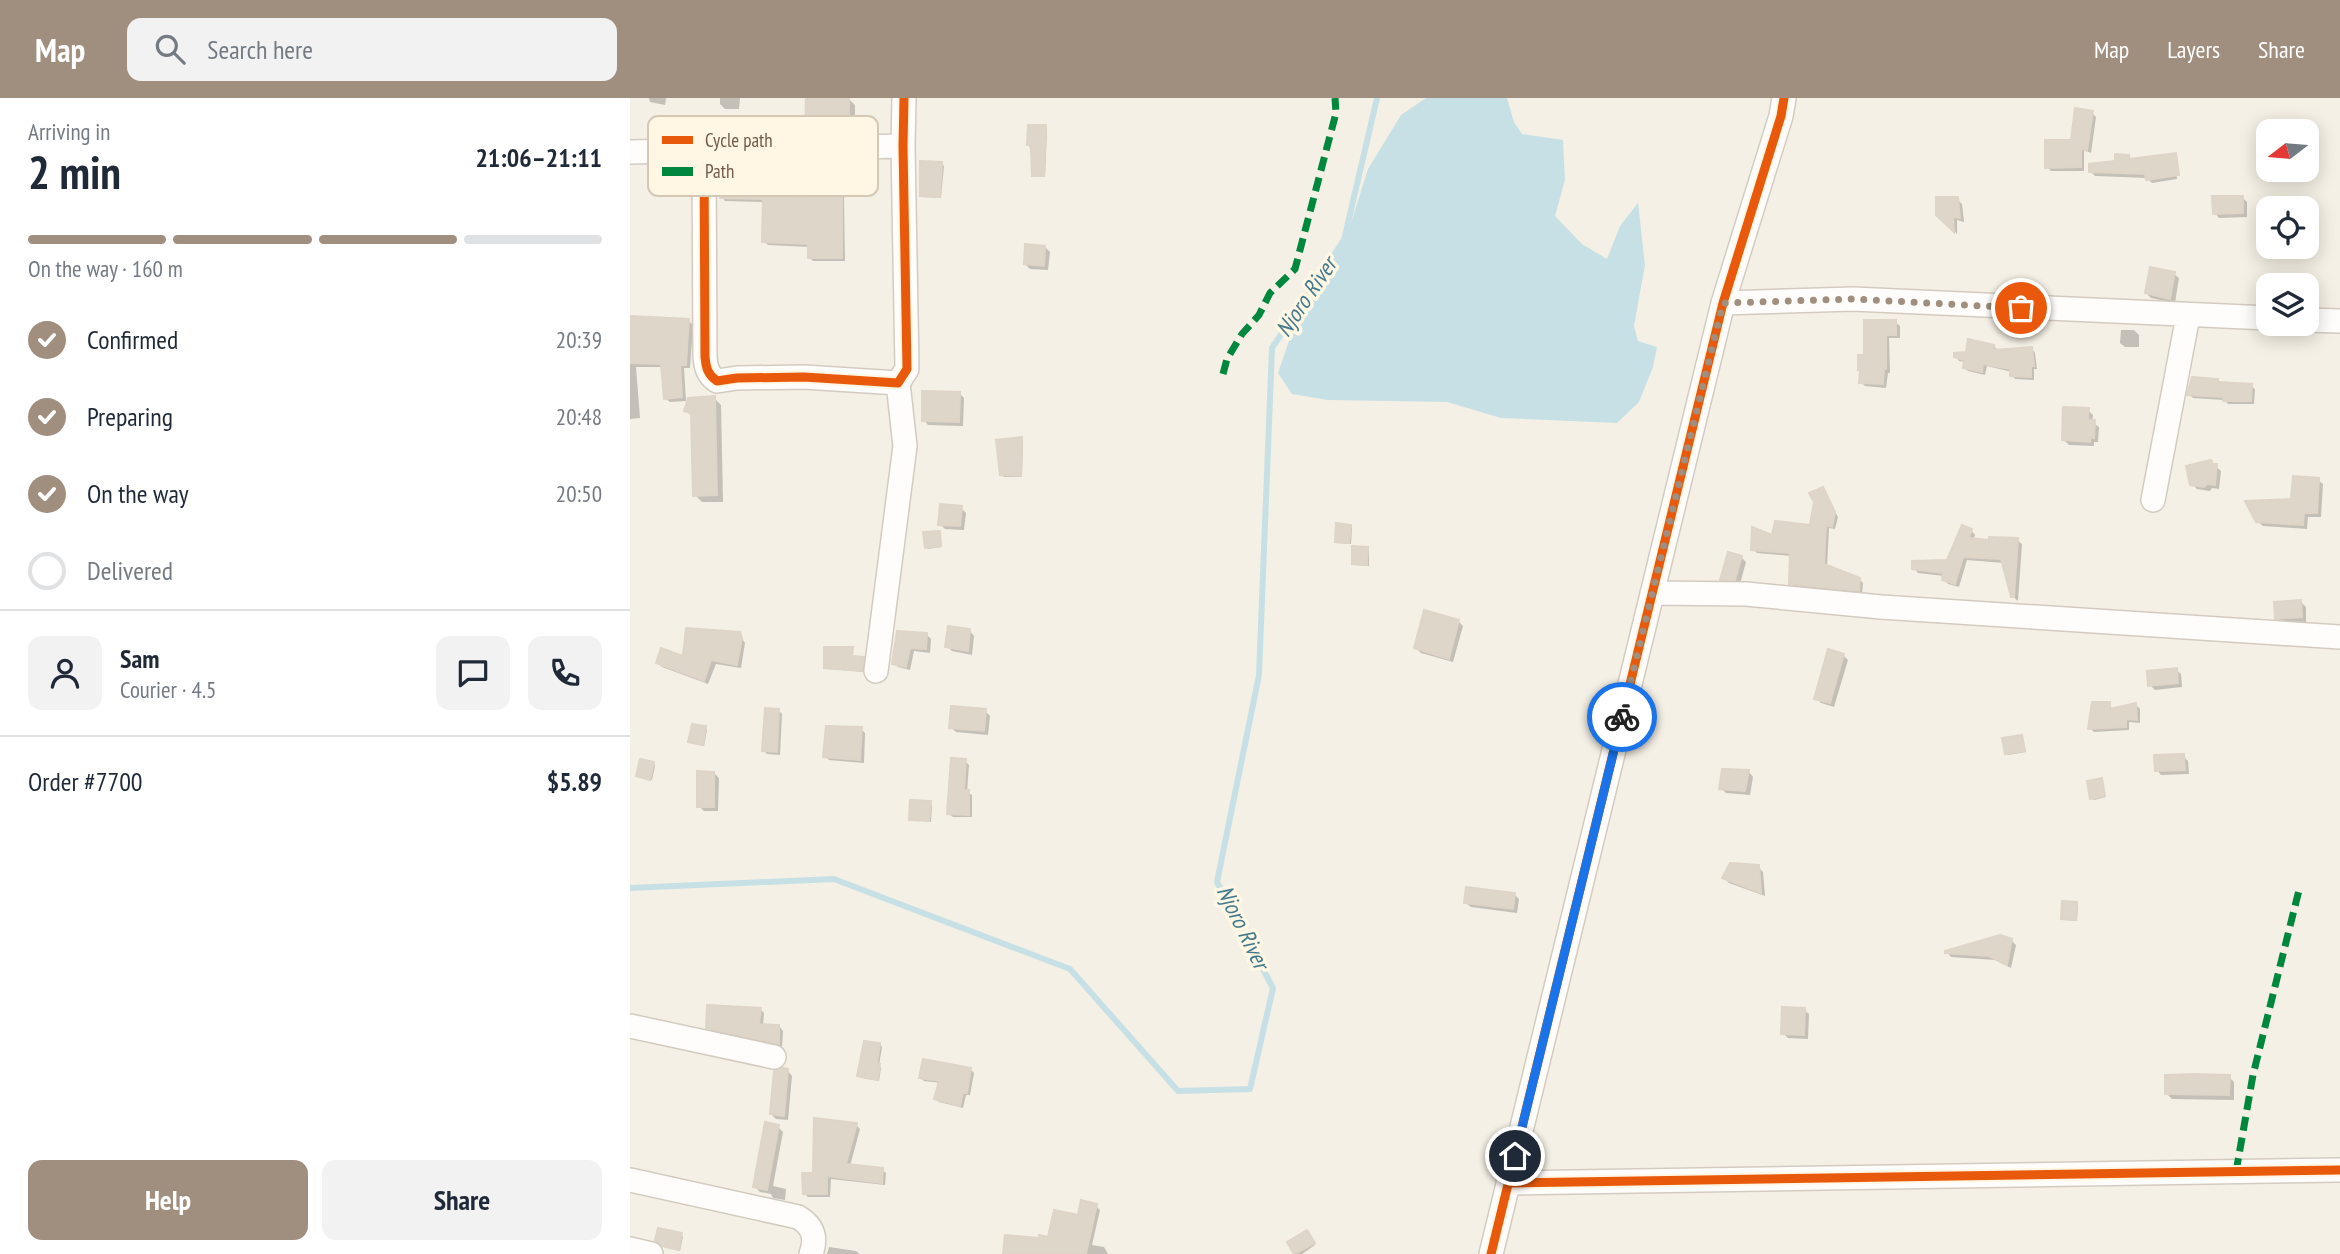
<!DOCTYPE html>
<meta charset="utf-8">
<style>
body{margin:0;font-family:"PT Sans Narrow",sans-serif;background:#f2f2f3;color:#1f2937;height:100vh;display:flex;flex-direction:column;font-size:26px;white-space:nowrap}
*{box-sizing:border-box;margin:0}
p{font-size:23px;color:#747a83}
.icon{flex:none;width:38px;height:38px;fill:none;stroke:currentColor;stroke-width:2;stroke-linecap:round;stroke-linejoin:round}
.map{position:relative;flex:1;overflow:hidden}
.panel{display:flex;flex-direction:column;background:#fff;width:630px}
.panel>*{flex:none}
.needle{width:46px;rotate:254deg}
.buttons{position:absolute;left:1626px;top:21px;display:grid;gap:14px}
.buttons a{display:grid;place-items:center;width:63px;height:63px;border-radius:14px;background:#fff;box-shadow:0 4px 18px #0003;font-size:35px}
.pin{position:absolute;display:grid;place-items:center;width:60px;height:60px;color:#fff;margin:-30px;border:4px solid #fff;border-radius:50%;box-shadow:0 2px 7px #0007}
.courier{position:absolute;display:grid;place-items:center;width:70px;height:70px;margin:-35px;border:5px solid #1a73e8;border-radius:50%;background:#fff;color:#222;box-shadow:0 2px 9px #0007}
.summary em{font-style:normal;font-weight:700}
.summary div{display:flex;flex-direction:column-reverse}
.summary{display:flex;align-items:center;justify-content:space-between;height:119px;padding:0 28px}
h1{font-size:46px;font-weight:700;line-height:52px}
.bar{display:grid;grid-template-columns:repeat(4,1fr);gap:10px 7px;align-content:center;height:84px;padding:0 28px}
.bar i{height:9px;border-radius:5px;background:#e0e1e3}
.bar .on{background:#a08e7e}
.bar p{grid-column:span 4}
.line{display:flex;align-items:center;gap:18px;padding:0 28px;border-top:2px solid #e0e1e3}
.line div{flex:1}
.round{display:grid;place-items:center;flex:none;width:74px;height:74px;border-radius:14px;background:#f2f2f3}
ol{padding:0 28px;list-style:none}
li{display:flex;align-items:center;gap:21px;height:77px}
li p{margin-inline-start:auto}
li .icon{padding:7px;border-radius:50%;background:#a08e7e;color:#fff;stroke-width:4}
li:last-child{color:#747a83}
li i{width:38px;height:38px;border:4px solid #e0e1e3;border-radius:50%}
.cta{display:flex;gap:14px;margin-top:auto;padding:14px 28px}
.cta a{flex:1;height:80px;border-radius:14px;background:#a08e7e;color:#fff;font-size:28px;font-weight:700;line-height:80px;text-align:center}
.cta a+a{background:#f2f2f3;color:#1f2937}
header{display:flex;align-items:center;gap:42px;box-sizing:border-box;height:98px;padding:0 35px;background:#a08e7e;color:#fff}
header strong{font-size:33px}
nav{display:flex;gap:38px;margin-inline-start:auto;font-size:24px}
.search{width:490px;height:63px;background:#f2f2f3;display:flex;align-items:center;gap:18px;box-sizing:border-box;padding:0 24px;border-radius:14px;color:#747a83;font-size:26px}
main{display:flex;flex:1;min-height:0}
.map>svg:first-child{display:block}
.water{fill:#c7e0e5}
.shadow{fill:#0003}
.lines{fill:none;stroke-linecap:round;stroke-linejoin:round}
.stream{stroke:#c7e0e5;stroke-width:6}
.building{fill:#dfd6ca;stroke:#ded4c7;stroke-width:2}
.minor-casing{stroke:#d4cbc0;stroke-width:26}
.minor{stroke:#fefdfb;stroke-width:23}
.quiet{stroke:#00873e;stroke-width:7;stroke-dasharray:14 7;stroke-linecap:butt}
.cycleway-casing{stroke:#fff7e4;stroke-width:13}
.cycleway{stroke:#e8590c;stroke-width:9}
.done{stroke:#a08e7e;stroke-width:7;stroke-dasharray:0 12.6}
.route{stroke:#1a73e8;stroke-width:9}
.labels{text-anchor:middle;stroke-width:7;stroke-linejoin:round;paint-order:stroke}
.water-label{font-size:23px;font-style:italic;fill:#42798d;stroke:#fff7e4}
.key{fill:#fff7e4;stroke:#d5c8b5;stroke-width:2}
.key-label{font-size:19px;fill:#725a46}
</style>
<header>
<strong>Map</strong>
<div class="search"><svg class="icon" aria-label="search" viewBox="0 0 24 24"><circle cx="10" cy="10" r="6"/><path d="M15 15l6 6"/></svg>Search here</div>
<nav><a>Map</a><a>Layers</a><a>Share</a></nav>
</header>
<main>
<section class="panel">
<div class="summary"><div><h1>2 min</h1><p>Arriving in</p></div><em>21:06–21:11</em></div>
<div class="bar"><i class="on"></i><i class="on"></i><i class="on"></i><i></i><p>On the way · 160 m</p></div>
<ol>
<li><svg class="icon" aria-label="check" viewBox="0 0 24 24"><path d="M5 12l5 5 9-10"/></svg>Confirmed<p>20:39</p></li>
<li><svg class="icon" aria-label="check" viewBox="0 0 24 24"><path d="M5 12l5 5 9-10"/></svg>Preparing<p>20:48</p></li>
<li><svg class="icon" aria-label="check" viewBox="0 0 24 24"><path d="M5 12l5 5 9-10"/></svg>On the way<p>20:50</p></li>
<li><i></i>Delivered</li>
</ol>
<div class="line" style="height:126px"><a class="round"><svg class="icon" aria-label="person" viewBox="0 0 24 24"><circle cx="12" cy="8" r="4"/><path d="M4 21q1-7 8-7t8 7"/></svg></a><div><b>Sam</b><p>Courier · 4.5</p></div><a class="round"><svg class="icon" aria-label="chat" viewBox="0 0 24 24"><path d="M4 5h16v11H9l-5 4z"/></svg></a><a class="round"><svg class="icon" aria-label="phone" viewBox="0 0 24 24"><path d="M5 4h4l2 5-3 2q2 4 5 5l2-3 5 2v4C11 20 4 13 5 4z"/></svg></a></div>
<div class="line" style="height:91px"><div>Order #7700</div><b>$5.89</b></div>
<div class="cta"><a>Help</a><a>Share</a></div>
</section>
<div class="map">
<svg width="1710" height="1156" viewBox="0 0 1710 1156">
<rect width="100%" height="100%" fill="#f5f0e5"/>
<path class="water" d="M796,0H877L884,24L892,36L933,42L935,82L925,118L952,146L977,161L990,128L1008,105L1015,167L1004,228L1008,243L1027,249L1023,269L1009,304L987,325L871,320L817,304L698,302L662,296L648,275L667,220L698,182L703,164L719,131L738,71L771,17Z"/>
<path class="shadow" d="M19,0H36L35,7L20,4Z
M90,0H110L109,11H95L90,6Z
M177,0H218L225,7V27L196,28V39L184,38L177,31Z
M1462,15L1466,19L1461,55L1454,52V73H1421L1417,69L1442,44Z
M415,29L417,31L415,79H406L399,46Z
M1545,57L1547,59H1544L1547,81L1522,85L1517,80L1465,78L1461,74L1498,59L1502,62Z
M215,65L218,68L214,101L215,163H183L180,160V149L138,147L134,143L135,104L95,103L92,99L122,82L164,69L168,72V102L197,98Z
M312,66L314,68L311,100L294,99L292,97Z
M1612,99L1617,104V119L1589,120L1585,115Z
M1327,101L1332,106L1334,124L1327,122V136L1308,116Z
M415,149L420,154L418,172L400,171L395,166Z
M1544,176L1549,180L1545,205L1521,200L1516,195Z
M0,220L59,223L63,227L60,270H54L56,303L40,304L35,300L33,269H6L10,320L0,321Z
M1265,224L1270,228V240H1259L1260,275H1258L1256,290L1235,288L1231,284L1235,258Z
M1491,232H1504L1509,237V249H1495L1490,245Z
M1364,248L1367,252L1402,251L1405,255L1407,271H1404V282L1385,281L1382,277V274L1357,268L1355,277L1338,273L1335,270L1336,264L1329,263L1326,259Z
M1563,280L1588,282L1592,286L1621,288L1625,291L1624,306H1598L1594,302L1563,300L1559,296Z
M329,295L334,300L333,328L298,327L294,322Z
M84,300L91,307L93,404H72L65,397L63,319L56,313Z
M1458,312L1463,317L1462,324L1469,329L1468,344H1464V348L1439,347L1434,342Z
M391,341L393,343L392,379H374L372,376Z
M1585,368L1591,373L1589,391L1582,390L1580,393L1567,391L1562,386Z
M1688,382L1693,386L1691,419H1678L1677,431L1633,428L1627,423L1663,403Z
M1193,391L1208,419L1205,431L1199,430L1197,469L1229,481L1233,485L1232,496L1165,489L1161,485L1162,458L1127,455L1123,451L1144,440L1181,429L1186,404Z
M331,410L336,415L334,432L315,431L310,426Z
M720,428L722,430L721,446L708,445L706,443Z
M1341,432L1345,437L1343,442H1387L1392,446L1388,503L1382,498L1374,465L1337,462L1329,489L1318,486L1314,481V478L1288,475L1284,470L1318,463Z
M309,434L312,449L298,451L296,449Z
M737,450L739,452V468L725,467L723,465Z
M1111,459L1116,464L1110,486H1097L1092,481Z
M1671,504L1676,509V524L1652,525L1647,520Z
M828,523L833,528L823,564L791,555L786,550Z
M340,533L344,538L342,557L322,553L317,548Z
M269,535L297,537L301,541L300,555L284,553L280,572L268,569L264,565Z
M109,536L115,545L111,570L86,566L78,586L32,569L28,565L55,560Z
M222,551L223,560L235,562L234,574L198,571L196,569Z
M1213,557L1218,562L1204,609L1191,605L1186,600Z
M1546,572L1551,576L1552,589L1525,592L1520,587Z
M1479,606L1483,612L1506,607L1510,611V625L1499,624V632L1464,634L1460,630Z
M148,612L152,616L150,657L137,656L133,652Z
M355,613L360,618L358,637L326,634L321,629Z
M75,630L77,632L74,648L62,645L60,643Z
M231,631L235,635L234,665L199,662L195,658Z
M1392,639L1396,654L1378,657L1376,655Z
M1553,658L1558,663L1559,676L1531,677L1527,672Z
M335,663L339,667L337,694L342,697V719H323L319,716Z
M24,666L25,668L22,682L8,677Z
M1119,674L1123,679L1120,697L1096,695L1091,690Z
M84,675L89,680L88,713H74L69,708Z
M1471,682L1476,699L1464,702L1462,700Z
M300,705L302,707L301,724L281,721Z
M1128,769L1133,774L1135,798L1099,785L1094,780Z
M884,796L889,801L887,815L841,809L836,805Z
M1446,806L1448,808L1447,823L1435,822L1433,820Z
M1381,842L1386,847L1381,870L1365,862L1321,859L1317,854Z
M130,911L134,915L133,928H149L153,933L152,949L82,934L78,929Z
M1174,912L1179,916L1178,941L1158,940L1153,935Z
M250,947L252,949L249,967L251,970L249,983L231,980L229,978Z
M341,972L344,975L340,997H336L333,1010L309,1004L306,1001L311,985L294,983L291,980Z
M158,973L162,978L158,1022L146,1021L141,1016Z
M1599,979L1604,984V1002L1542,1001L1537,996Z
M226,1027L230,1031L220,1068L252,1072L256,1075L255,1087L201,1081L200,1099H178L174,1095L185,1077Z
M148,1029L153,1034L143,1088L156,1091L155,1102L143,1100L141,1096L130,1094L125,1089Z
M466,1108L470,1112L462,1147L474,1149L478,1156H375L410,1142L420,1141Z
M678,1136L685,1147L672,1156H666L659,1145Z
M51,1137L53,1139L50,1153L36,1149L29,1144Z
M199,1149L226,1153L230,1156H197Z"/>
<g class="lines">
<path class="stream" d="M0,790L204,781L440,871L548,993L620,991L643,890L587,784L629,577L642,250L714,142L747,0"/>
</g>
<path class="building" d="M176,0H219V21L190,22V32H175Z
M1445,10L1463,13L1457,53L1451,50V69L1415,70V42H1441Z
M398,27H416L414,78H402L401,47H397Z
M1546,55L1549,77L1516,82L1515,76L1459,74V66L1485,63V56L1499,57V61Z
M216,63L212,96V160H178V146L132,144L133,101L90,100V80H120L121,66L165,67L166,100L195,97L200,64Z
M290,63L312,64L310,99L290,98Z
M1582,98H1613V115L1583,116Z
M1306,99H1328L1330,120L1323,119L1324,134L1306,117Z
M395,146L415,148L414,168L394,166Z
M1520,169L1545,174L1540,201L1515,195Z
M0,218L59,221L56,267H50L52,299L34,301L31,266L0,265Z
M1234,222H1266V237H1256V271H1254L1253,286L1229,285L1230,272H1228V257H1234Z
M1338,241L1364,247L1363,252L1402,249L1404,268H1401V279L1380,278V271L1353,266L1352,274L1333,270L1334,262L1324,259V255L1336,254Z
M1562,279L1588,281L1586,284L1622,286L1621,303H1593V299L1557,297Z
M292,293L330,294L329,324L292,323Z
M85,298L87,397L63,398L61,315L54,313L58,300Z
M1433,309L1459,310L1458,322H1465L1464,340L1460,339V344L1432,342Z
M392,339L391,378L370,377L366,342Z
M1581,362L1583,366H1587L1585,387L1577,386L1574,389L1560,387L1556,368Z
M1663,378L1689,380L1687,415H1674L1673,427L1626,424L1615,403L1661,401Z
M1193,389L1205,414L1202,429L1196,427L1194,466L1230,480L1229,493L1159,486L1160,455L1121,452L1122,429L1142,437L1145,423L1180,427L1184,404L1179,395Z
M310,406L332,408L330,428L308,427Z
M706,425L721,427L719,445L705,444Z
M1332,427L1342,431L1339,440L1359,442V439L1388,440L1384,499H1381L1371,461L1333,459L1325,486L1312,482L1313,475L1282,471V463L1317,462Z
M310,433L311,448L295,450L293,434Z
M722,448L738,449L737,467L722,466Z
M1098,454L1112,458L1105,482H1090Z
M1671,502L1672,519L1645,521L1644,504Z
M794,512L829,522L819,561L784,550Z
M318,528L340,531L338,553L315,549Z
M56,530L110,534L112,540L107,567L81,562L74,583L26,565L31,550L53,558Z
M267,533L297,535L296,551L280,550L276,569L262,566Z
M194,549H223L222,558L234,559L232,573L194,570Z
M1198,551L1214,556L1200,605L1184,601Z
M1547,570L1548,585L1518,588L1517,573Z
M1462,604H1480V611L1506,605L1507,622L1496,621V629L1458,631Z
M321,608L356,611L354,633L319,630Z
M135,610L149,611L147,654L132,653Z
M62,626L76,628L73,647L58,644Z
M196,628L232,629L230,662L193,659Z
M1392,637L1395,653L1375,656L1372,640Z
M1554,656L1555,672L1525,673L1524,657Z
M321,660L336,661L334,692H339V717L317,716Z
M10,661L24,664L20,682L6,678Z
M1092,671L1119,672L1115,693L1089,691Z
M67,673L84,674V709H67Z
M1472,680L1475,698L1460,701L1457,683Z
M280,702L301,703L299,723L279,722Z
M1100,765L1129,767L1131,795L1092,780Z
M836,789L885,795L883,811L834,805Z
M1432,803L1447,804L1446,822L1431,821Z
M1370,837L1382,841L1377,867L1359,858L1315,855V853Z
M77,907L131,910L129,926L149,927V946L76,930Z
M1152,909L1175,910L1174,937L1151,936Z
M234,943L250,945L247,966H250L248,982L227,978Z
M293,961L341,970L337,995H333L330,1008L304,1001L309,983L289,980Z
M152,970L158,971L154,1018L140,1016L144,973Z
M1565,976L1600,977L1599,997L1535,996V977Z
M184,1020L227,1025L216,1066L253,1070L252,1085L197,1078V1096H173L172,1075H183Z
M135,1024L149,1027L137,1092L123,1089Z
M451,1102L467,1106L456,1156H373L375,1137L409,1140V1137L418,1139L424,1112L448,1117Z
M28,1130L52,1135L49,1152L32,1148L25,1142Z
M677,1132L685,1145L664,1156L657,1144Z"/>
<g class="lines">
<g class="minor-casing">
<path id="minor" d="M74,51L75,259C76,270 78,277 87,283L107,280L174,279L268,285L277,271L273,48L274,0
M0,54L273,48
M1093,205L1223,201L1638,220
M1676,222L1710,223
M1523,402L1558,218
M1022,495L1116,496L1251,509L1710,539
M246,573L275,348L268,285
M0,928L144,959
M0,1082L168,1119C183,1128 187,1139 181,1156
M878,1085L1710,1072
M0,1151L21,1156
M861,1156L1093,205L1151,18L1154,0"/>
</g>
<use href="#minor" class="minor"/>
<path class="quiet" d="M593,276L597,261L612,236L629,217L640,195L665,171L706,15L705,0
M1606,1074L1623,977L1670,788"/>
<g class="cycleway-casing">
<path id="cycleway" d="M74,51L75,259C76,270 78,277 87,283L107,280L174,279L268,285L277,271L273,48L274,0
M878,1085L1710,1072
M861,1156L1093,205L1151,18L1154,0"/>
</g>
<use href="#cycleway" class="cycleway"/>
</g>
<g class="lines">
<path class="done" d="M992,619L1093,205L1223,201L1391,210"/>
<path class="route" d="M885,1058L992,619"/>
</g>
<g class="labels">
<g class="water-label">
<text transform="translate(676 199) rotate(-56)" y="8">Njoro River</text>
<text transform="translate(613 829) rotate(64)" y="8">Njoro River</text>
</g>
</g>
<rect x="18" y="18" width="230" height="80" rx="10" class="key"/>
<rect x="32" y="38" width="31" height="8" fill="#e8590c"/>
<rect x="32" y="69" width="31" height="9" fill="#00873e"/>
<g class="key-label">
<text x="75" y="49">Cycle path</text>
<text x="75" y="80">Path</text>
</g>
</svg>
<div class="buttons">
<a><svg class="needle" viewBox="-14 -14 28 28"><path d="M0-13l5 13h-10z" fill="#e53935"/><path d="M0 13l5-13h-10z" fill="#747a83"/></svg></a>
<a><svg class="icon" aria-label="locate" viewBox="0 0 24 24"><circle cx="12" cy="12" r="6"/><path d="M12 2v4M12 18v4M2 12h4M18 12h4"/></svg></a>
<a><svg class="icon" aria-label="layers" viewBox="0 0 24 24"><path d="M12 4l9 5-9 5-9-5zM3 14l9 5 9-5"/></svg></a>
</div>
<div class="pin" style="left:1391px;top:210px;background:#ea580c"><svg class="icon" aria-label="bag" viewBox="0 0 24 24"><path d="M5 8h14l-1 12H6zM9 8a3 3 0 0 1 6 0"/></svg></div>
<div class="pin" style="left:885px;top:1058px;background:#1f2937"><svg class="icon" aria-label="home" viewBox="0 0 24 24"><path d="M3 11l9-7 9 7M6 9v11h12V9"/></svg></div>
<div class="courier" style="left:992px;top:619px"><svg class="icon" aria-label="bike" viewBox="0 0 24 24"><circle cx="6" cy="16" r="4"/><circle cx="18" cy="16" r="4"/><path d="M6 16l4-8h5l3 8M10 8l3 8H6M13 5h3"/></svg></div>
</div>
</main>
